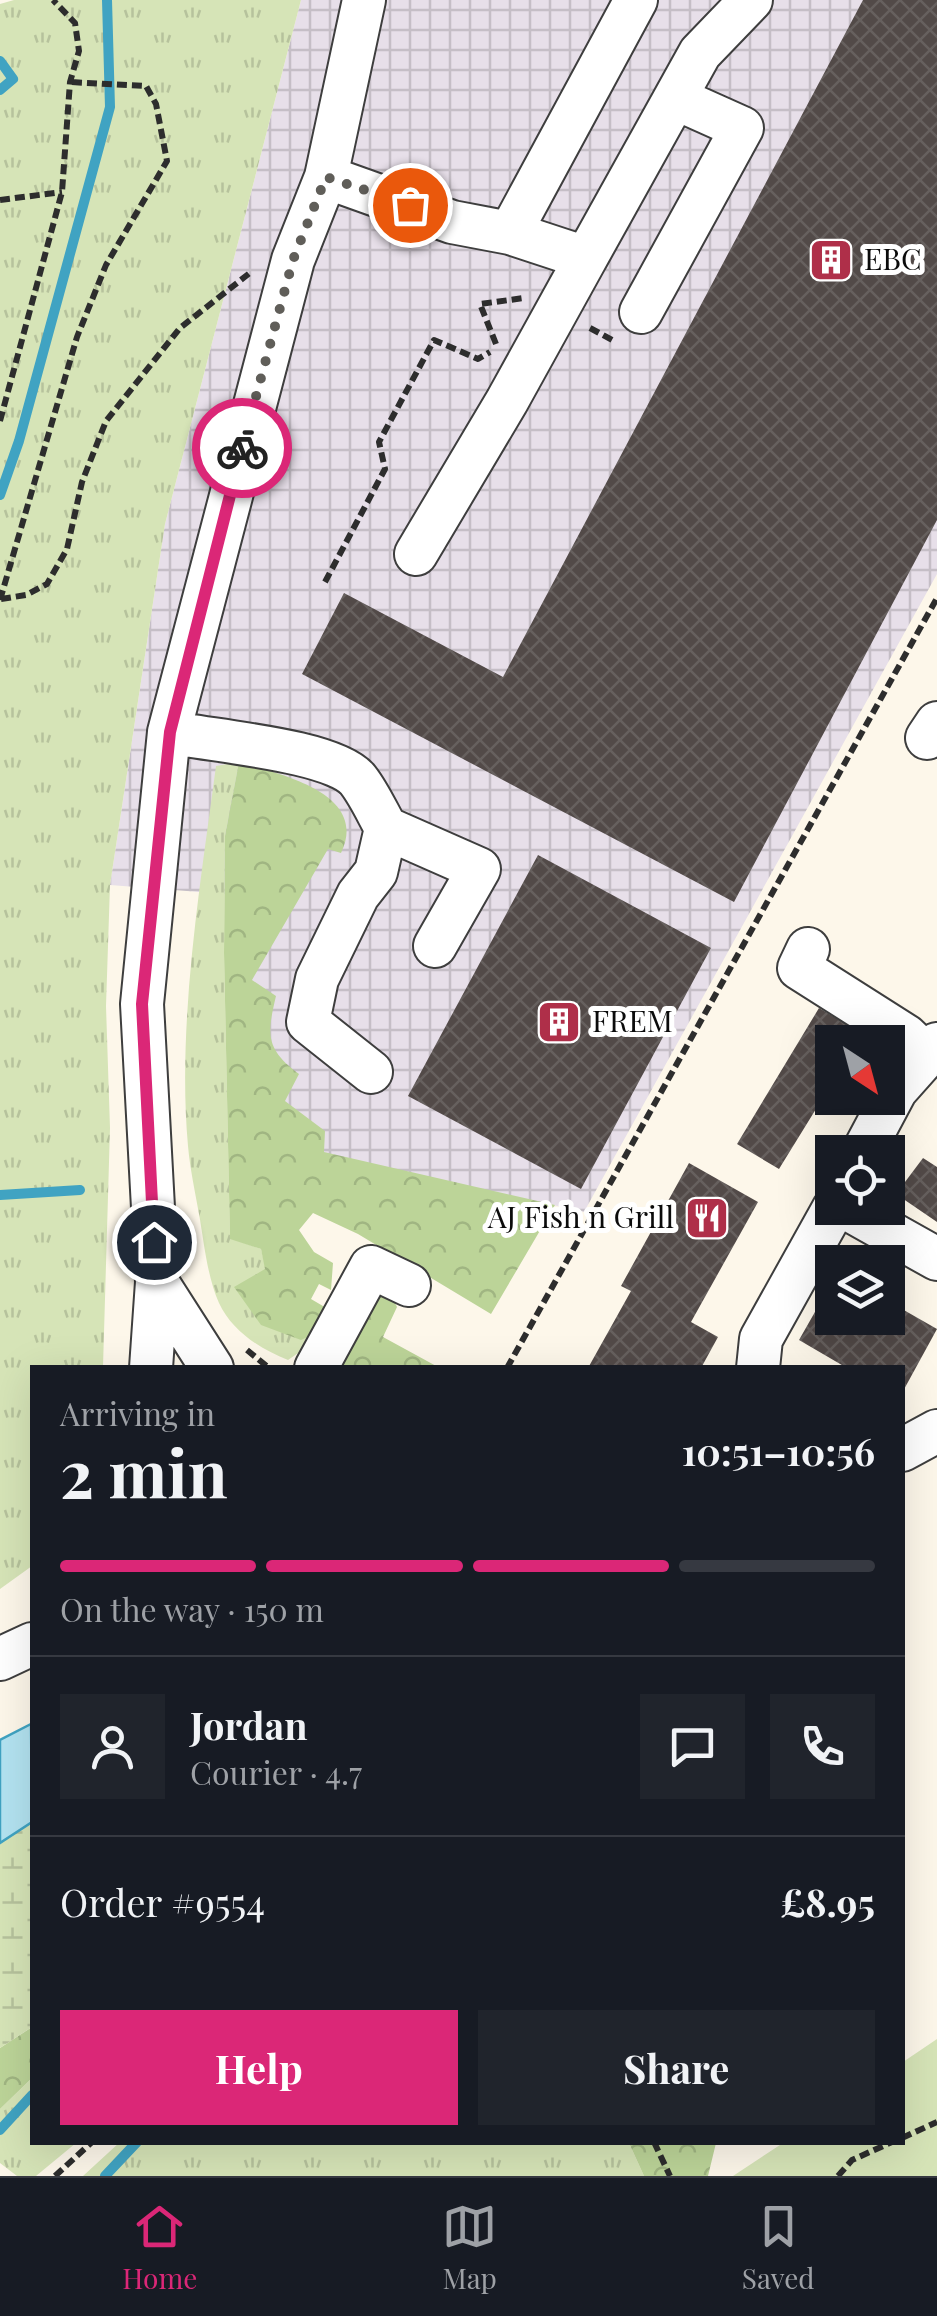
<!DOCTYPE html>
<meta charset="utf-8">
<style>
body{margin:0;font-family:"Playfair Display",serif;background:#20242c;color:#f1f3f6;height:100vh;display:flex;flex-direction:column;font-size:38px;white-space:nowrap}
*{box-sizing:border-box;margin:0}
p{font-size:32px;color:#9ea1a6}
.icon{flex:none;width:55px;height:55px;fill:none;stroke:currentColor;stroke-width:2;stroke-linecap:round;stroke-linejoin:round}
.map{position:relative;flex:1;overflow:hidden}
.drawer{position:absolute;left:30px;top:1365px;width:875px;height:780px;display:flex;flex-direction:column;background:#171b24;border-radius:0px;box-shadow:0 10px 40px #0002}
.drawer>*{flex:none}
.needle{width:65px;rotate:144deg}
.buttons{position:absolute;left:815px;top:1025px;display:grid;gap:20px}
.buttons a{display:grid;place-items:center;width:90px;height:90px;border-radius:0px;background:#171b24;box-shadow:0 10px 40px #0002;font-size:50px}
.pin{position:absolute;display:grid;place-items:center;width:85px;height:85px;color:#fff;margin:-42px;border:5px solid #fff;border-radius:50%;box-shadow:0 2px 10px #0007}
.courier{position:absolute;display:grid;place-items:center;width:100px;height:100px;margin:-50px;border:8px solid #db2777;border-radius:50%;background:#fff;color:#222;box-shadow:0 2px 12px #0007}
.summary em{font-style:normal;font-weight:700}
.summary div{display:flex;flex-direction:column-reverse}
.summary{display:flex;align-items:center;justify-content:space-between;height:170px;padding:0 30px}
h1{font-size:65px;font-weight:700;line-height:75px}
.bar{display:grid;grid-template-columns:repeat(4,1fr);gap:15px 10px;align-content:center;height:120px;padding:0 30px}
.bar i{height:12px;border-radius:8px;background:#363941}
.bar .current{background:#db2777}
.bar p{grid-column:span 4}
.line{display:flex;align-items:center;gap:25px;padding:0 30px;border-top:2px solid #363941}
.line div{flex:1}
.round{display:grid;place-items:center;flex:none;width:105px;height:105px;border-radius:0px;background:#20242c}
.primary-button{display:flex;gap:20px;margin-top:auto;padding:20px 30px}
.primary-button a{flex:1;height:115px;border-radius:0px;background:#db2777;color:#fff;font-size:40px;font-weight:700;line-height:115px;text-align:center}
.primary-button a+a{background:#20242c;color:#f1f3f6}
.dock{display:flex;justify-content:space-around;align-items:center;height:140px;border-top:2px solid #363941;background:#171b24;font-size:28px;color:#9ea1a6}
.dock a{display:grid;justify-items:center;gap:5px}
.dock .current{color:#db2777}
.map>svg:first-child{display:block}
.industrial{fill:url(#industrial-grid)}
.grass{fill:url(#grass-tufts)}
.forest{fill:url(#forest-crowns)}
.wetland{fill:url(#wetland-marsh)}
.park{fill:#d6e4b7}
.water{fill:#b3e3f1;stroke:#40a3c2;stroke-width:2.5}
.lines{fill:none;stroke-linecap:round;stroke-linejoin:round}
.stream{stroke:#40a3c2;stroke-width:10}
.building{fill:url(#building-cross-hatch)}
.minor-casing{stroke:#3e3e3e;stroke-width:46}
.path{stroke:#2d2d2d;stroke-width:6;stroke-dasharray:10 5;stroke-linecap:butt}
.minor{stroke:#fff;stroke-width:42}
.done{stroke:#605e59;stroke-width:10;stroke-dasharray:0 18}
.route{stroke:#db2777;stroke-width:12}
.labels{text-anchor:middle;stroke-width:10;stroke-linejoin:round;paint-order:stroke}
.poi-label{font-size:30px;fill:#0b0b0b;stroke:#fff;text-anchor:start}
</style>
<div class="map">
<svg width="937" height="2176" viewBox="0 0 937 2176">
<defs>
<pattern id="industrial-grid" width="8" height="8" patternUnits="userSpaceOnUse" patternTransform="scale(2.5)"><rect width="8" height="8" fill="#e7dfe9"/><path d="M0 4h8M4 0v8" fill="none" stroke="#c5bec6"/></pattern>
<pattern id="grass-tufts" width="24" height="20" patternUnits="userSpaceOnUse" patternTransform="scale(2.5)"><rect width="24" height="20" fill="#d6e4b7"/><path d="M3 7l-1-3M5 7V3M7 7l1-3M15 17l-1-3M17 17v-4M19 17l1-3" fill="none" stroke="#b6c29c"/></pattern>
<pattern id="forest-crowns" width="20" height="18" patternUnits="userSpaceOnUse" patternTransform="scale(2.5)"><rect width="20" height="18" fill="#bcd498"/><path d="M2 6a3 3 0 1 1 6 0M12 15a3 3 0 1 1 6 0" fill="none" stroke="#a0b582"/></pattern>
<pattern id="wetland-marsh" width="20" height="14" patternUnits="userSpaceOnUse" patternTransform="scale(2.5)"><rect width="20" height="14" fill="#d6e4b7"/><path d="M1 5h8M5 5V1M11 12h8M15 12V8" fill="none" stroke="#b6c29c"/></pattern>
<pattern id="building-cross-hatch" width="8" height="8" patternUnits="userSpaceOnUse" patternTransform="scale(2.5)"><rect width="8" height="8" fill="#524a48"/><path d="M0 0l8 8M0 8l8-8" fill="none" stroke="#66605e"/></pattern>
</defs>
<rect width="100%" height="100%" fill="#fdf7ea"/>
<path class="industrial" d="M301,0H937V574L584,1212L229,1133L225,894L110,885L165,524Z"/>
<path class="grass" d="M14,0H301L165,524L110,885L106,1006L110,1128L103,1367L32,1368V1566L0,1589V4Z
M239,762L225,836L224,953L230,1238L261,1249L266,1269L316,1333L304,1349L288,1360C260,1349 232,1331 219,1303C207,1276 204,1242 199,1214C195,1191 190,1169 188,1146C177,1024 200,887 216,766Z
M32,2078V2142L76,2143L36,2176H17L0,2163V2109Z
M120,2142L629,2143L644,2176H83Z"/>
<path class="forest" d="M239,762C279,774 370,793 341,853L328,849L252,980L276,996C267,1034 265,1049 299,1074L285,1101L325,1131L324,1152L555,1205L491,1314L358,1234L313,1213L299,1230L314,1252L333,1263L331,1290L319,1284L311,1299L328,1309L316,1333L301,1340L261,1325L234,1287L265,1269L261,1249L230,1239L224,953L225,836Z
M382,1293L392,1297L397,1307L383,1337L438,1367L333,1368L366,1295Z
M32,2027V2078L0,2109V2048Z
M629,2143H716L708,2176H644Z"/>
<path class="wetland" d="M32,1822V2027L0,2048V1843Z"/>
<path class="park" d="M937,2039V2176H733L783,2143L902,2142L903,2062Z"/>
<path class="water" d="M31,1724L32,1822L0,1843V1740Z"/>
<g class="lines">
<path class="stream" d="M0,61L13,79L0,90
M0,495L19,441L110,107L107,0
M0,1195L80,1190
M0,2130L32,2095
M105,2176L137,2142"/>
</g>
<path class="building" d="M863,0H937V520L734,902L302,674L344,593L503,677Z
M538,855L711,948L581,1189L408,1096Z
M819,1008L863,1034L858,1042H832V1083L779,1169L737,1144Z
M923,1158L937,1167V1222L896,1194Z
M689,1163L758,1202L691,1322L718,1337L701,1368H588L631,1291L621,1286Z
M832,1282V1318H888V1301L937,1329L902,1393V1368H847L799,1340Z"/>
<g class="lines">
<g class="minor-casing">
<path id="minor" d="M675,98L700,53L751,0
M326,177L452,222L510,233L586,258L675,98L742,128L641,312
M510,233L636,0
M416,554L507,401L586,258
M169,732C211,741 334,750 358,780C369,794 377,812 386,828L376,872L358,895L317,979L308,1022L371,1072
M927,738L937,723
M386,828L479,869L435,946
M808,949L799,968L906,1036L927,1056
M863,1152L896,1090L937,1044
M846,1208L937,1259
M157,1282L212,1368
M151,1368L157,1282L142,1004L169,732L293,260L326,177L364,0
M316,1368L371,1267L409,1285
M758,1368L761,1339L834,1208
M902,1450L937,1431
M0,1659L32,1644"/>
</g>
<path class="path" d="M0,200L62,192
M590,328L614,341
M496,344L480,304L524,298
M0,421L62,192L70,82L79,51L75,23L53,0
M325,582L385,469L379,442L434,340L478,359L490,352
M1,599L26,595L47,584L67,549L82,482L106,421L180,328L251,272
M0,600L77,337L106,265L167,161L156,104L146,86L70,82
M247,1350L269,1368
M507,1368L937,598
M902,2138L937,2122
M654,2142L670,2176
M55,2176L92,2142
M838,2176L852,2160L892,2142"/>
<use href="#minor" class="minor"/>
</g>
<g class="lines">
<path class="done" d="M242,448L293,260L326,177L410,205"/>
<path class="route" d="M154,1242L142,1004L170,732L242,448"/>
</g>
<defs>
<g id="building-square" transform="scale(2.25)"><rect x="-9" y="-9" width="18" height="18" rx="4" fill="#af2f49" stroke="#fff"/><path d="M-4-6H4V6H1V3H-1V6H-4ZM-2.5-4.3h1.7v1.8h-1.7ZM.8-4.3h1.7v1.8H.8ZM-2.5-1h1.7V.8h-1.7ZM.8-1h1.7V.8H.8Z" fill="#fff"/></g>
<g id="restaurant-square" transform="scale(2.25)"><rect x="-9" y="-9" width="18" height="18" rx="4" fill="#af2f49" stroke="#fff"/><path d="M-5-6h1v4h1v-4h1v4h1v-4h1v5L-1.5 .5V6h-2V.5L-5-1ZM5-6V6H3V1.5H1.5Q1.5-4 5-6Z" fill="#fff"/></g>
</defs>
<g fill-rule="evenodd">
<use href="#building-square" x="831" y="260"/>
<use href="#building-square" x="559" y="1022"/>
<use href="#restaurant-square" x="707" y="1218"/>
</g>
<g class="labels">
<g class="poi-label">
<text x="864" y="270">EBC</text>
<text x="592" y="1032">FREM</text>
<text x="674" y="1228" text-anchor="end">AJ Fish n Grill</text>
</g>
</g>
</svg>
<div class="buttons">
<a><svg class="needle" viewBox="-14 -14 28 28"><path d="M0-13l5 13h-10z" fill="#e53935"/><path d="M0 13l5-13h-10z" fill="#9ea1a6"/></svg></a>
<a><svg class="icon" aria-label="locate" viewBox="0 0 24 24"><circle cx="12" cy="12" r="6"/><path d="M12 2v4M12 18v4M2 12h4M18 12h4"/></svg></a>
<a><svg class="icon" aria-label="layers" viewBox="0 0 24 24"><path d="M12 4l9 5-9 5-9-5zM3 14l9 5 9-5"/></svg></a>
</div>
<div class="pin" style="left:410px;top:205px;background:#ea580c"><svg class="icon" aria-label="bag" viewBox="0 0 24 24"><path d="M5 8h14l-1 12H6zM9 8a3 3 0 0 1 6 0"/></svg></div>
<div class="pin" style="left:154px;top:1242px;background:#1f2937"><svg class="icon" aria-label="home" viewBox="0 0 24 24"><path d="M3 11l9-7 9 7M6 9v11h12V9"/></svg></div>
<div class="courier" style="left:242px;top:448px"><svg class="icon" aria-label="bike" viewBox="0 0 24 24"><circle cx="6" cy="16" r="4"/><circle cx="18" cy="16" r="4"/><path d="M6 16l4-8h5l3 8M10 8l3 8H6M13 5h3"/></svg></div>
<section class="drawer">
<div class="summary"><div><h1>2 min</h1><p>Arriving in</p></div><em>10:51–10:56</em></div>
<div class="bar"><i class="current"></i><i class="current"></i><i class="current"></i><i></i><p>On the way · 150 m</p></div>
<div class="line" style="height:180px"><a class="round"><svg class="icon" aria-label="person" viewBox="0 0 24 24"><circle cx="12" cy="8" r="4"/><path d="M4 21q1-7 8-7t8 7"/></svg></a><div><b>Jordan</b><p>Courier · 4.7</p></div><a class="round"><svg class="icon" aria-label="chat" viewBox="0 0 24 24"><path d="M4 5h16v11H9l-5 4z"/></svg></a><a class="round"><svg class="icon" aria-label="phone" viewBox="0 0 24 24"><path d="M5 4h4l2 5-3 2q2 4 5 5l2-3 5 2v4C11 20 4 13 5 4z"/></svg></a></div>
<div class="line" style="height:130px"><div>Order #9554</div><b>£8.95</b></div>
<div class="primary-button"><a>Help</a><a>Share</a></div>
</section>
</div>
<nav class="dock">
<a class="current"><svg class="icon" aria-label="home" viewBox="0 0 24 24"><path d="M3 11l9-7 9 7M6 9v11h12V9"/></svg>Home</a>
<a><svg class="icon" aria-label="map" viewBox="0 0 24 24"><path d="M3 6l6-2 6 2 6-2v14l-6 2-6-2-6 2zM9 4v14M15 6v14"/></svg>Map</a>
<a><svg class="icon" aria-label="saved" viewBox="0 0 24 24"><path d="M7 4h10v16l-5-4-5 4z"/></svg>Saved</a>
</nav>
